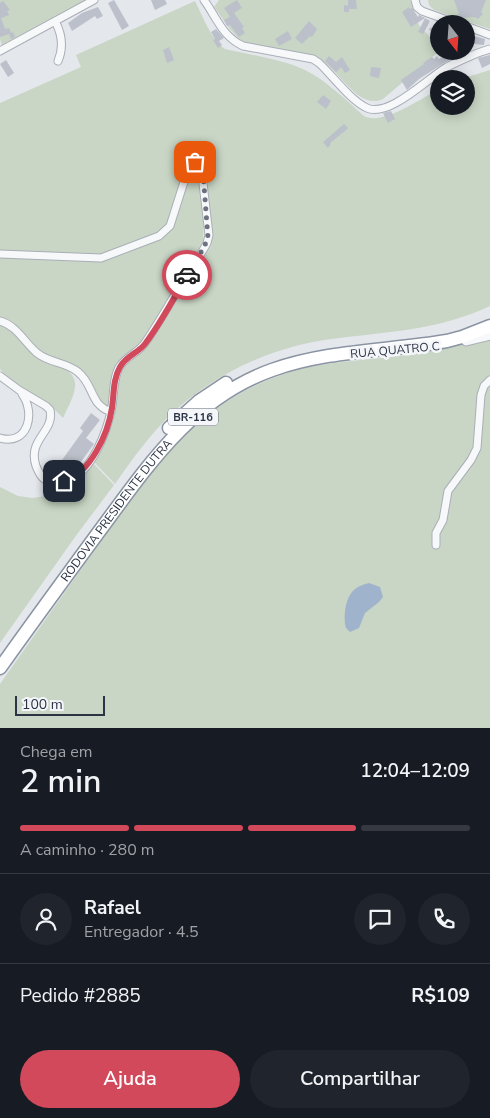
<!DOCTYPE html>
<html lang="pt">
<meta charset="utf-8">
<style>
body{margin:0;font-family:"Nunito Sans",sans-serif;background:#20242c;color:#f1f3f6;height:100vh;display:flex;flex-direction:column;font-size:19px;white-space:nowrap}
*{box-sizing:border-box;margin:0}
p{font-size:16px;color:#9ea1a6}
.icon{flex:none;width:28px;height:28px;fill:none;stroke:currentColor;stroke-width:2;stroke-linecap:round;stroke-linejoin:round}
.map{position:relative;height:728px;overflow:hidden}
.panel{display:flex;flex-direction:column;background:#171b24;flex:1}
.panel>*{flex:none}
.needle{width:32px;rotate:163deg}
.controls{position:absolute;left:430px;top:15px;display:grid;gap:10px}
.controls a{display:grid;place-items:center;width:45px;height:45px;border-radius:50%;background:#171b24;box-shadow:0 2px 12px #0003;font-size:25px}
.scale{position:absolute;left:15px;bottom:12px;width:90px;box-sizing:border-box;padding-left:5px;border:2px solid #2b3445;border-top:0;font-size:14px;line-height:18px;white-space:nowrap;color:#2b3445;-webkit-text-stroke:4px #f4f6f9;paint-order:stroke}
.pin{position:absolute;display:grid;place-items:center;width:42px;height:42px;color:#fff;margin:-21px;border-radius:10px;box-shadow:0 2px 8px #0006}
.courier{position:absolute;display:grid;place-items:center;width:50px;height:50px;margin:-25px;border:4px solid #d1495b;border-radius:50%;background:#fff;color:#222;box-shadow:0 1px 6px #0007}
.headline em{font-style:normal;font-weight:600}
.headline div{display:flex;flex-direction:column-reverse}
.headline{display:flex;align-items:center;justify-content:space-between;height:85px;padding:0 20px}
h1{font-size:32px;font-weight:600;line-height:38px}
.bar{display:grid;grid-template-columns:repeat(4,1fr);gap:8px 5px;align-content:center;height:60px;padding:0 20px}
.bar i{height:6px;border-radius:4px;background:#363941}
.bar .current{background:#d1495b}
.bar p{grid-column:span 4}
.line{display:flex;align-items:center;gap:12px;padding:0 20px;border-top:1px solid #363941}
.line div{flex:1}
.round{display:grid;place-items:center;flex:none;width:52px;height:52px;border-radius:26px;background:#20242c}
.cta{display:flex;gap:10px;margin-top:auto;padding:10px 20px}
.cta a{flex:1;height:58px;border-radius:30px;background:#d1495b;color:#fff;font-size:20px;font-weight:600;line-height:58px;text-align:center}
.cta a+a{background:#20242c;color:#f1f3f6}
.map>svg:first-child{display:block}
.green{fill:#c9d6c5}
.water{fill:#9fb4cc}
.building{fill:#bbc0ca}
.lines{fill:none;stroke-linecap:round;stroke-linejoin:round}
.minor-casing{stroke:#a9aeb7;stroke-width:9}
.tertiary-casing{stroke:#a9aeb7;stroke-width:11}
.motorway-casing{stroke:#8b94a3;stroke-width:15}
.minor{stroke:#f7f8fa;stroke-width:7}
.tertiary{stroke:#f7f8fa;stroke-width:9}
.motorway{stroke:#fff;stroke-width:12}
.done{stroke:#6c737f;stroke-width:5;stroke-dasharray:0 9}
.route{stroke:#d1495b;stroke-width:6}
.labels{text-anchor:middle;stroke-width:5;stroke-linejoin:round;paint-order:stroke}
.shield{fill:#f4f6f9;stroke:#676e7b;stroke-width:1}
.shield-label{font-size:11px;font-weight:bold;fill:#2b3445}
.street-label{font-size:12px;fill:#2b3445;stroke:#f4f6f9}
</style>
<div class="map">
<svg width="490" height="728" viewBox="0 0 490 728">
<rect width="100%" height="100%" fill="#e4e7ec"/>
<path class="green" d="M0,0H85L78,6L2,46L0,39Z
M219,0H410L419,25L439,47L436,54L383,99C358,111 338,68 319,59C298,48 257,52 241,40C230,32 223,18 214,7Z
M428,0H490V29L434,10L429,5Z
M195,1C203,17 211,39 225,49C251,55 281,59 305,70C327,81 346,100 364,116C382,126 422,98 439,89V106H466V79H461L490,70V306C440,330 386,332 331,339C265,348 200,380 156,430C141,447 128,465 115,484L93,461C104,447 112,430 115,412C117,397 116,381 123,367C128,356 145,348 153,337L211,246L213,234L205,165L200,159H193L188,162L171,215L165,226L155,234L97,255L0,251V103L81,67L76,55Z
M195,166L198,168L204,214L203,241L144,341L123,358L110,410L96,397L92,383L79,370L47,357L0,318V255L89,259L167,232L191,167Z
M0,323C14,330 23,344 34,355C40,360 48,362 55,364C87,376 74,394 63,418C45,397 16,391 0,369Z
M484,339L490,340V728H0V684C31,640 61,597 92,554C145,478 193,403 287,373C323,361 361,361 398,356C427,352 455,344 484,339Z
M92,462L114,485L75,537L0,643V487L18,496L32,498L67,493L77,479Z"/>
<path class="water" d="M369,583L380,587L383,597L379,602L365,613L359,628L350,632L346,628C343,617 345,598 354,590C358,586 364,584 369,583Z"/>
<path class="building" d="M114,0L129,26L122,30L108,3Z
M151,0H165L167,4L155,10Z
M237,0L242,8L234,13L244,27L242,28L245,33L239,37L230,25L227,26L224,20L230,17L224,8Z
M348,0H356L357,9H349V12H344V5L348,6Z
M454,0H486L481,12L483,14L478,19L475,17L458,18L457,14H459Z
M3,1L10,10L7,11L9,15L1,18L5,29L9,28L11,33L13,32L15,37L11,39L9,34L0,37V3Z
M98,7L103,16L97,19L95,16L72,31L68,23L82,13Z
M409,7L410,9L412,8L418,17L419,15L425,18L411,27L402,12Z
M425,18L430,21L423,34L418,32Z
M309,21L317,29L312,37L310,36L302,44L295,38Z
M439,23V34L434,37L429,29Z
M216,29L224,38L219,41L222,45L218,48L213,40L215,39L211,32Z
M288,31L292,39L279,46L275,39Z
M466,34L485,39L484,45L466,43Z
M169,47L174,60L167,63L163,50Z
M447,51H468L444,63L419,79L407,90L401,80L424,64L423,63L432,57L434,59L437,56L439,59L449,53Z
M490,55V64L482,68L478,58Z
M329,56L336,62L342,57L350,70L345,73L341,67L336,72L325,61Z
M6,60L14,73L8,77L0,64Z
M371,67L381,68L379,78L370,76Z
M323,95L331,101L326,109L317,102Z
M391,111L395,119L388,123L383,113Z
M344,124L348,128L346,130L330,143L331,144L328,148L323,142Z
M91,413L100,420L86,438L94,444L75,470L62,460L83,431L80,428Z"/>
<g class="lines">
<g class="minor-casing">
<path id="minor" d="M204,0C217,18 222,36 243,46L313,59L319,63C333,76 350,100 367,108C389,118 428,78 447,67C461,60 475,53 490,49
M415,0L417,7L422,11L458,24
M55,21C62,34 64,47 58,61
M466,26L490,35
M0,51L94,0
M0,254L101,258L159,236L170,226L189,166L195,162L201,166L209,235L207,243C202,253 195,262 189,272C174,295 161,320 145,343C139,352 127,356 120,366C113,377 114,393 112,406C108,429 92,474 66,481C59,483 50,483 44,479C40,476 38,471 36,466C27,439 55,432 50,410L46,406L19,390L0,376
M0,321C16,325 25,343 37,353C49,363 66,362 78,372C95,386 89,404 111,412
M0,438C28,446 36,413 22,394
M436,545V533L443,520L448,491L471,460L477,448L481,395L484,386L490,380"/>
</g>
<g class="tertiary-casing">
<path id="tertiary" d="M466,341L490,335"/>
</g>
<g class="motorway-casing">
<g id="motorway">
<path d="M169,428L199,401L226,383"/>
<path id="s1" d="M0,668C32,623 65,578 98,533C147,467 191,399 272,370C328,350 388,351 447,341L462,337L490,326"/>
</g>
</g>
<use href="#minor" class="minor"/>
<use href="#tertiary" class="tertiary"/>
<use href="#motorway" class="motorway"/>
</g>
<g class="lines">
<path class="done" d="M187,275L204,247L208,238L203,172L200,164L195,162"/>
<path class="route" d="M64,481C91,473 108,433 112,408C114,394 113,379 120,367C126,356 138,353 145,344C160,324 175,297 187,275"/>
</g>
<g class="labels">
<rect class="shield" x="168" y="408.5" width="50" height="17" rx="4"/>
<g class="shield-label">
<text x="193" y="421">BR-116</text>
</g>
<g class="street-label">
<text transform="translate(395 350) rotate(-5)" y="4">RUA QUATRO C</text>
<text dy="4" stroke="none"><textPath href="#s1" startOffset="196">RODOVIA PRESIDENTE DUTRA</textPath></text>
</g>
</g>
</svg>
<div class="controls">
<a><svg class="needle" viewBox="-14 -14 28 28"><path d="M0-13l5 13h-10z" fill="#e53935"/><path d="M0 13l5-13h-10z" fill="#9ea1a6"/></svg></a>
<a><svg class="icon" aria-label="layers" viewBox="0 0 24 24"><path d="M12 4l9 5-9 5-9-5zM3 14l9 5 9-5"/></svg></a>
</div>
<div class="scale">100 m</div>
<div class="pin" style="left:195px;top:162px;background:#ea580c"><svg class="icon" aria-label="bag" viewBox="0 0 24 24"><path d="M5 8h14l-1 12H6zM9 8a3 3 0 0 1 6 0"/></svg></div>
<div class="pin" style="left:64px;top:481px;background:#1f2937"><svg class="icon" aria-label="home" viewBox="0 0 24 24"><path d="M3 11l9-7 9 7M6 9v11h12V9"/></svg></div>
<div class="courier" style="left:187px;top:275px"><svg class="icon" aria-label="car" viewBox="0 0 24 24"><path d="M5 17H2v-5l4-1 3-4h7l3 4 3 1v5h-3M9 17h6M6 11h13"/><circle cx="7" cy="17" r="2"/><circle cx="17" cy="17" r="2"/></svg></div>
</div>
<section class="panel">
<div class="headline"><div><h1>2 min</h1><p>Chega em</p></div><em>12:04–12:09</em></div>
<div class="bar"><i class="current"></i><i class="current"></i><i class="current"></i><i></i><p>A caminho · 280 m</p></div>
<div class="line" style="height:90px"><a class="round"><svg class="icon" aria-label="person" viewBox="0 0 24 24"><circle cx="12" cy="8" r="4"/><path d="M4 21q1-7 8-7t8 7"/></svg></a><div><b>Rafael</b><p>Entregador · 4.5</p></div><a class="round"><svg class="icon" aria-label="chat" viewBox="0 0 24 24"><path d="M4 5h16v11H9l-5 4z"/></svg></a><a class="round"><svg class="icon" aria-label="phone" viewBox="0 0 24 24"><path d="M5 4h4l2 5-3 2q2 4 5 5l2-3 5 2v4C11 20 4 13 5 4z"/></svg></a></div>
<div class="line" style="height:65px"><div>Pedido #2885</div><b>R$109</b></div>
<div class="cta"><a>Ajuda</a><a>Compartilhar</a></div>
</section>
